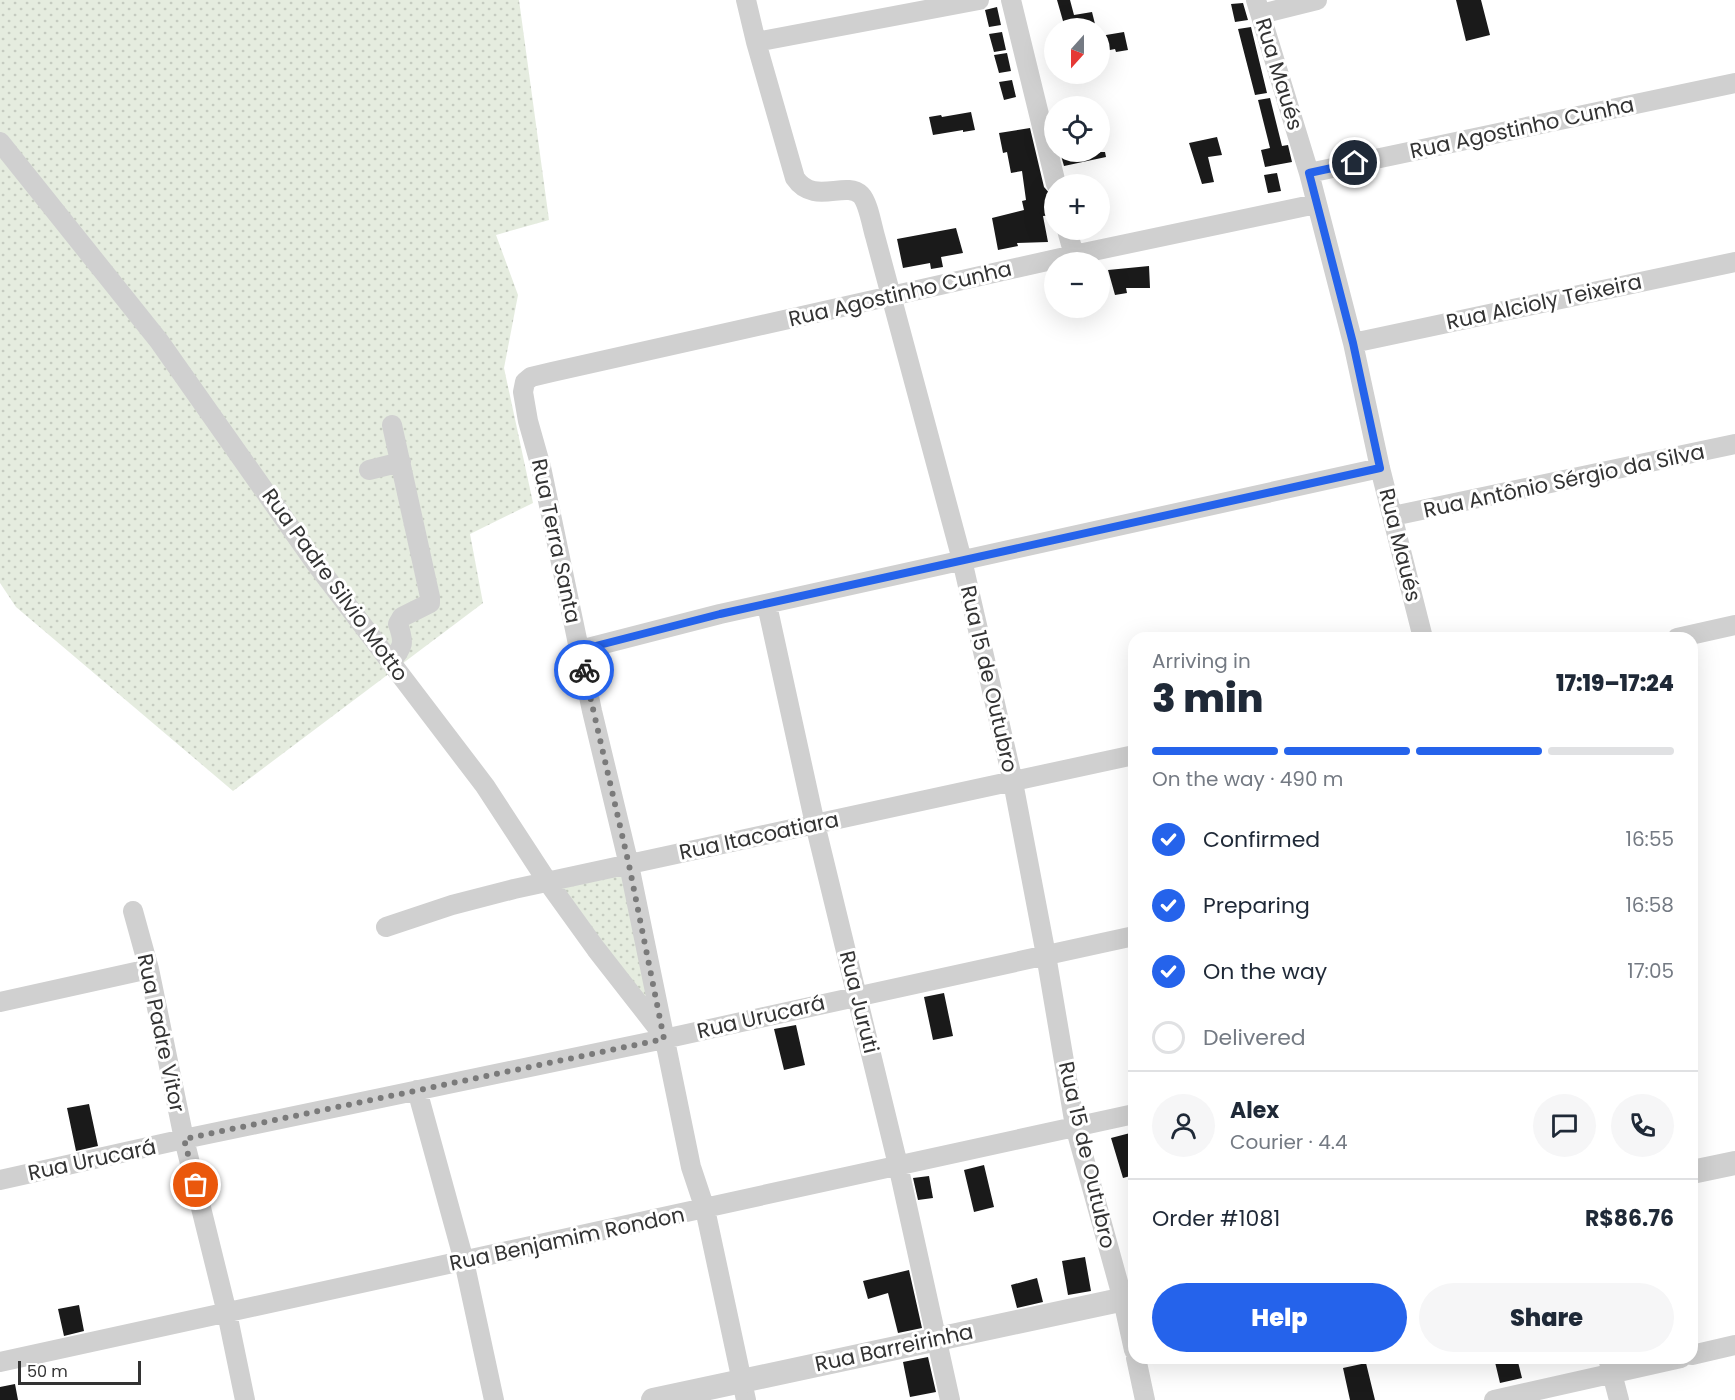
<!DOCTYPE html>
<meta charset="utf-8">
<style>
body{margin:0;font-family:Poppins,sans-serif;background:#f6f6f7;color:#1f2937;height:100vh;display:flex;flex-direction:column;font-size:22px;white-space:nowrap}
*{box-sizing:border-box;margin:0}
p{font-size:20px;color:#747a83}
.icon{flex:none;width:33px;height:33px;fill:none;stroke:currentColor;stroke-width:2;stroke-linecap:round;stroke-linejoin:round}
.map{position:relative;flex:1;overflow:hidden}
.panel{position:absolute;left:1128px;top:632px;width:570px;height:732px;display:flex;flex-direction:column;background:#fff;border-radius:18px;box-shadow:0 6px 24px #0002}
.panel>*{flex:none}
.needle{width:39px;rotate:201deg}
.controls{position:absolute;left:1044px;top:18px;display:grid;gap:12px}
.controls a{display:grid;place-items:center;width:66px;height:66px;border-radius:50%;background:#fff;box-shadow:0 6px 24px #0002;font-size:30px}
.scale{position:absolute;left:18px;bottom:15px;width:123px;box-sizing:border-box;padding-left:6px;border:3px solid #333;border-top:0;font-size:16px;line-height:21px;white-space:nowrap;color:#333;-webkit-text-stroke:4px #fff;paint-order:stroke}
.pin{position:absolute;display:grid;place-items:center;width:51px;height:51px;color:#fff;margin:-26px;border:3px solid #fff;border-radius:50%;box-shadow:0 2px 6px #0007}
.courier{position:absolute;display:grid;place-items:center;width:60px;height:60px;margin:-30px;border:4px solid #2563eb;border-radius:50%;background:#fff;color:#222;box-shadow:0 2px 8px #0007}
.head em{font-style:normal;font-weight:800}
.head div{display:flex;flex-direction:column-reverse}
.head{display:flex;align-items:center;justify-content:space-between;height:102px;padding:0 24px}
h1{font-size:39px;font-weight:800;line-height:45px}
.bar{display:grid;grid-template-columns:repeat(4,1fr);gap:9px 6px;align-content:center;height:72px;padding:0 24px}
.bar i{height:8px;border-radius:4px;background:#e0e1e3}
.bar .on{background:#2563eb}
.bar p{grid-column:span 4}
.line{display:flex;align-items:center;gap:15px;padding:0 24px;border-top:2px solid #e0e1e3}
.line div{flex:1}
.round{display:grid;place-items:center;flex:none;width:63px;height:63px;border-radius:32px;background:#f6f6f7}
ol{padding:0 24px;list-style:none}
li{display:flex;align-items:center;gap:18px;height:66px}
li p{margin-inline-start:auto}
li .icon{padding:6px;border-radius:50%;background:#2563eb;color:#fff;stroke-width:4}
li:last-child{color:#747a83}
li i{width:33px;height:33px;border:3px solid #e0e1e3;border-radius:50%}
.primary-button{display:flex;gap:12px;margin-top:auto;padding:12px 24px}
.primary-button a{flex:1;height:69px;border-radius:36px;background:#2563eb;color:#fff;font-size:24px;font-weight:800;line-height:69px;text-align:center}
.primary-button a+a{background:#f6f6f7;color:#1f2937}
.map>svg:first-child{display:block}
.park{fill:url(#park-dots)}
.building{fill:#1a1a1a}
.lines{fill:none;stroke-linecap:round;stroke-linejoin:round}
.minor{stroke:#d0d0d0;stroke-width:20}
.tertiary{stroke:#d0d0d0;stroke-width:24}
.done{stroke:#7a7a7a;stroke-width:6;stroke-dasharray:0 10.8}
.route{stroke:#2563eb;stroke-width:8}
.labels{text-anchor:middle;stroke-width:6;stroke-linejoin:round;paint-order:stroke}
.street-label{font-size:21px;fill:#333;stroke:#fff}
</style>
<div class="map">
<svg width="1735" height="1400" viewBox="0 0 1735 1400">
<defs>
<pattern id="park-dots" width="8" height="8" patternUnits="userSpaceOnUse" patternTransform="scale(1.5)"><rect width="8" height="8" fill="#e5ecdf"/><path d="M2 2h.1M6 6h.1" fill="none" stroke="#c5cbc0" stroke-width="1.8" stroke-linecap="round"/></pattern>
</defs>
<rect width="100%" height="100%" fill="#fff"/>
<path class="park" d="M0,0H519L549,220L496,235L518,295L504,368L533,503L470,534L483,603L233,791L16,607L0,583Z
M629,865L664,1039L550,883Z"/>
<path class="building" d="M1057,0H1070L1074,15L1092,12L1096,28H1065Z
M1456,0H1481L1490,35L1466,41Z
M1243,3L1248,20L1235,22L1231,4Z
M997,7L1001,25L989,27L985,10Z
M1251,27L1267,93L1255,95L1238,29Z
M1002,32L1006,50L994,52L989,34Z
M1124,32L1128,50L1116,52L1115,49L1100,52V36Z
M1007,53L1011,71L999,73L994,55Z
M1012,80L1016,97L1004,100L999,82Z
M1270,98L1282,146L1288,145L1292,162L1265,167L1261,150L1270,148L1258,100Z
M971,112L975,130L963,132V130L933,135L929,117L941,115L942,117Z
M1030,128L1044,187L1051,195L1054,212V215L1043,216L1048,242L1017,243L1018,246L998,250L992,218L1024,210L1022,201L1026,200L1022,171L1011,173L1007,152L1003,153L999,133Z
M1217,137L1222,155L1208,157L1214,182L1202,184L1189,143Z
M1060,152H1105L1106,157L1064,166Z
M1277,173L1281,191L1268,193L1264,175Z
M956,228L963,253L941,257L943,267L931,269L930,263L903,268L897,239Z
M1149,266L1150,288H1126L1127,293L1115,295L1108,270Z
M944,993L953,1036L933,1040L924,997Z
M796,1025L805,1065L784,1070L774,1029Z
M89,1104L98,1146L76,1151L67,1108Z
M1134,1132V1175L1123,1178L1111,1138Z
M984,1165L994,1207L974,1212L964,1170Z
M929,1176L933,1198L918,1200L913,1178Z
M1085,1257L1091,1291L1068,1295L1062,1261Z
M909,1270L922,1328L898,1333L888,1293L868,1299L863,1281Z
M1037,1278L1043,1302L1017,1308L1011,1285Z
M79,1305L84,1331L64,1336L58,1309Z
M928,1357L936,1392L910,1397L903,1362Z
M1494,1358H1517L1522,1378L1500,1383Z
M1366,1363L1375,1400H1350L1343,1368Z
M15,1384L18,1400H0V1387Z"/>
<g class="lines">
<path class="minor" d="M746,0L756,42L795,178C814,206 845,180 861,195C868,202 872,226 875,236L962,560L1013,782L1046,955L1075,1126L1123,1300L1134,1350
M1011,0L1056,184
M1256,0L1309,173L1353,343L1380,468L1423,638
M1261,14L1317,0
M756,42L979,0
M0,142L159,341L316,564L485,786L547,881L596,949L660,1031
M1309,173L1735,83
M1067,230L1074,255
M1353,343L1735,262
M369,470L401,462
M1393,516L1735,444
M767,605L815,824L898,1165L950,1400
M1677,638L1735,625
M580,650L720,614L1380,468
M391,662C403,646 405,644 398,624L402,617L430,603V597L392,425
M133,911L149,969L184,1139L227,1313L245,1400
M386,927L452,905L514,889L1134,755
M0,1002L149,969
M417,1090L464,1261L494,1400
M0,1180L184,1139L664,1039L1134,936
M1692,1355L1735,1345
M1136,1358L1145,1400
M1608,1358L1619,1400
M0,1362L1134,1114
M746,1400L705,1209L691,1167L629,865L592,711L541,467L528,421L523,392L525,382L531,377L552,372L1074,255L1316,204
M1494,1400L1681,1358"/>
<path class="tertiary" d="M1692,1172L1735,1163
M653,1400L1134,1297"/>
</g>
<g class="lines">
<path class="done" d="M196,1185L184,1139L664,1039L629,865L584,670"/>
<path class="route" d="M584,670L580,650L720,614L1380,468L1353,343L1309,173L1355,163"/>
</g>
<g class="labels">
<g class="street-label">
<text transform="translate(1279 74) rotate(73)" y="7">Rua Maués</text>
<text transform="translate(1522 128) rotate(-12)" y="7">Rua Agostinho Cunha</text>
<text transform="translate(900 294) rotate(-13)" y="7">Rua Agostinho Cunha</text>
<text transform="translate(1544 302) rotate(-12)" y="7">Rua Alcioly Teixeira</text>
<text transform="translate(1564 481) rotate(-12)" y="7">Rua Antônio Sérgio da Silva</text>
<text transform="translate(556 541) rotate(78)" y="7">Rua Terra Santa</text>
<text transform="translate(1400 545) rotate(76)" y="7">Rua Maués</text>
<text transform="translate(335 585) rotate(54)" y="7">Rua Padre Silvio Motto</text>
<text transform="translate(989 679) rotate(77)" y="7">Rua 15 de Outubro</text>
<text transform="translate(759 836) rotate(-12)" y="7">Rua Itacoatiara</text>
<text transform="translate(859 1002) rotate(76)" y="7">Rua Juruti</text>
<text transform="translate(761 1017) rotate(-13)" y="7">Rua Urucará</text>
<text transform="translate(161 1033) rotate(78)" y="7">Rua Padre Vitor</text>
<text transform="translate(1087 1155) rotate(77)" y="7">Rua 15 de Outubro</text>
<text transform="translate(92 1160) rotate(-12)" y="7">Rua Urucará</text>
<text transform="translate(567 1239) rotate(-12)" y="7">Rua Benjamim Rondon</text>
<text transform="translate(894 1348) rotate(-12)" y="7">Rua Barreirinha</text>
</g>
</g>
</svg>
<div class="controls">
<a><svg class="needle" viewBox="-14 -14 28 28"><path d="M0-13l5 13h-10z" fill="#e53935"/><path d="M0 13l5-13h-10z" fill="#747a83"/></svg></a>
<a><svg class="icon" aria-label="locate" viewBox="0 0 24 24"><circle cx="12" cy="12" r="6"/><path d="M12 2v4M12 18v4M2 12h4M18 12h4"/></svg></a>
<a>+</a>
<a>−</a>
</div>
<div class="scale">50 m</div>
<div class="pin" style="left:196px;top:1185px;background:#ea580c"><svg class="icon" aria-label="bag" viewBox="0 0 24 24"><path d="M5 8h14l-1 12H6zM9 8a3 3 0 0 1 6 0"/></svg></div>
<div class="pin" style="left:1355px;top:163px;background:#1f2937"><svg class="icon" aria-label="home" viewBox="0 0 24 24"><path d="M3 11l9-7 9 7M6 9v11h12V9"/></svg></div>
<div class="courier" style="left:584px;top:670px"><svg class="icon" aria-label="bike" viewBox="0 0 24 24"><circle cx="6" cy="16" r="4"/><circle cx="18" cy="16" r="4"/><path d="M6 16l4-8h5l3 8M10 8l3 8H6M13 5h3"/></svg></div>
<section class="panel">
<div class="head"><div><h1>3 min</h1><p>Arriving in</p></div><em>17:19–17:24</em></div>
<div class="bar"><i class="on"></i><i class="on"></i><i class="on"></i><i></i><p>On the way · 490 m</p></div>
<ol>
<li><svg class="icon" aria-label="check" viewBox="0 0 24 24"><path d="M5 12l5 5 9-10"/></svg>Confirmed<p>16:55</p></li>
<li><svg class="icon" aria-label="check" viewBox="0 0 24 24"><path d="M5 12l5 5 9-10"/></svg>Preparing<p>16:58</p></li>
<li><svg class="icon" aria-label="check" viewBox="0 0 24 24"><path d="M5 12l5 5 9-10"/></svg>On the way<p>17:05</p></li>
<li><i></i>Delivered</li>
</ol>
<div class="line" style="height:108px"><a class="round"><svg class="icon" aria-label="person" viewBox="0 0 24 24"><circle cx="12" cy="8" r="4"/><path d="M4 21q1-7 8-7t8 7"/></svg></a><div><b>Alex</b><p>Courier · 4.4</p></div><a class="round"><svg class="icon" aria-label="chat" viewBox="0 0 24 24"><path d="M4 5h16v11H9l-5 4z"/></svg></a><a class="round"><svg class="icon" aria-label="phone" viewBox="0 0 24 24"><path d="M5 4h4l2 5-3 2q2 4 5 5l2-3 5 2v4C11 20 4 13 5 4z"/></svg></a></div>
<div class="line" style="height:78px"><div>Order #1081</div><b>R$86.76</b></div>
<div class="primary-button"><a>Help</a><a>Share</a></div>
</section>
</div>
